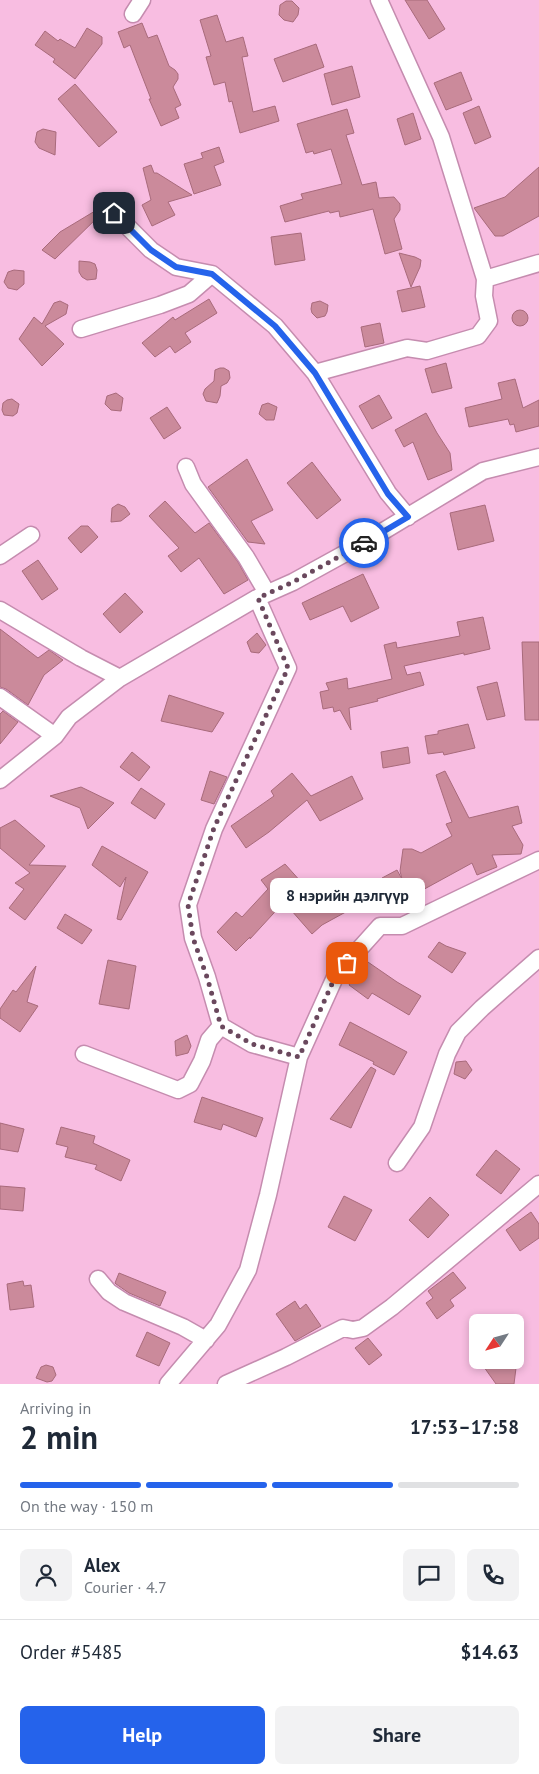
<!DOCTYPE html>
<meta charset="utf-8">
<style>
body{margin:0;font-family:"PT Sans",sans-serif;background:#f2f2f3;color:#1f2937;height:100vh;display:flex;flex-direction:column;font-size:19px;white-space:nowrap}
*{box-sizing:border-box;margin:0}
p{font-size:16px;color:#747a83}
.icon{flex:none;width:28px;height:28px;fill:none;stroke:currentColor;stroke-width:2;stroke-linecap:round;stroke-linejoin:round}
.map{position:relative;height:1384px;overflow:hidden}
.panel{display:flex;flex-direction:column;background:#fff;flex:1}
.panel>*{flex:none}
.needle{width:32px;rotate:234deg}
.controls{position:absolute;left:469px;top:1314px;display:grid;gap:10px}
.controls a{display:grid;place-items:center;width:55px;height:55px;border-radius:8px;background:#fff;box-shadow:0 2px 8px #0003;font-size:25px}
.pin{position:absolute;display:grid;place-items:center;width:42px;height:42px;color:#fff;margin:-21px;border-radius:10px;box-shadow:0 2px 8px #0006}
.courier{position:absolute;display:grid;place-items:center;width:50px;height:50px;margin:-25px;border:4px solid #2563eb;border-radius:50%;background:#fff;color:#222;box-shadow:0 1px 6px #0007}
.bubble{position:absolute;height:35px;border-radius:8px;background:#fff;box-shadow:0 2px 8px #0003;font-size:16px;font-weight:800;line-height:35px;text-align:center}
.overview em{font-style:normal;font-weight:800}
.overview div{display:flex;flex-direction:column-reverse}
.overview{display:flex;align-items:center;justify-content:space-between;height:85px;padding:0 20px}
h1{font-size:32px;font-weight:800;line-height:38px}
.bar{display:grid;grid-template-columns:repeat(4,1fr);gap:8px 5px;align-content:center;height:60px;padding:0 20px}
.bar i{height:6px;border-radius:4px;background:#e0e1e3}
.bar .current{background:#2563eb}
.bar p{grid-column:span 4}
.line{display:flex;align-items:center;gap:12px;padding:0 20px;border-top:1px solid #e0e1e3}
.line div{flex:1}
.round{display:grid;place-items:center;flex:none;width:52px;height:52px;border-radius:8px;background:#f2f2f3}
.button{display:flex;gap:10px;margin-top:auto;padding:10px 20px}
.button a{flex:1;height:58px;border-radius:8px;background:#2563eb;color:#fff;font-size:20px;font-weight:800;line-height:58px;text-align:center}
.button a+a{background:#f2f2f3;color:#1f2937}
.map>svg:first-child{display:block}
.building{fill:#cb8a9b;stroke:#a86a7b}
.lines{fill:none;stroke-linecap:round;stroke-linejoin:round}
.street-casing{stroke:#c58caf;stroke-width:19}
.street{stroke:#fff;stroke-width:16}
.done{stroke:#6a485d;stroke-width:5;stroke-dasharray:0 9}
.route{stroke:#2563eb;stroke-width:6}
</style>
<div class="map">
<svg width="539" height="1384" viewBox="0 0 539 1384">
<rect width="100%" height="100%" fill="#f8bde1"/>
<path class="building" d="M405,0H427L445,29L429,39Z
M286,1H292L299,8L298,15L293,22L284,20L279,15L280,5Z
M217,15L226,42L243,37L248,56L242,57L253,112L275,106L279,121L240,133L232,101L229,102L225,82L214,85L206,57L211,56L200,20Z
M142,23L148,38L157,35L169,66L175,70L178,74V79L173,87L181,105L175,108L179,118L161,126L149,99H151L130,45L124,48L118,32Z
M87,28L102,37V44L75,79L53,62L55,59L35,45L45,31L58,41L60,39L75,48Z
M316,44L324,67L283,82L274,59Z
M352,66L360,97L332,105L324,74Z
M461,72L472,100L446,110L434,83Z
M75,84L117,132L99,147L58,99Z
M479,106L491,137L475,144L463,113Z
M347,109L354,133L346,135L362,185L376,182L379,198L394,197L400,204V210L394,219L402,249L385,254L373,209L340,217L339,211L330,213L329,211L285,222L280,206L303,199L301,194L342,184L331,149L314,154L313,151L306,153L297,124Z
M413,113L421,139L405,145L397,119Z
M43,129L56,132L55,155L39,148L35,142L37,132Z
M219,147L224,162L214,166L221,185L194,194L184,164L203,158L201,153Z
M151,165L154,173H157L192,195L168,202L175,215L152,226L142,205L151,200L143,168Z
M539,167V216L503,236H495L474,208L505,197Z
M95,211L99,216L55,259L42,250L60,232Z
M301,233L305,260L275,265L271,237Z
M399,253L415,257L421,260L420,267L411,287Z
M79,261L90,262L95,264L97,270L96,279L87,280L82,277L79,272Z
M14,270L24,271V284L17,290L8,288L4,282L8,272Z
M420,286L425,307L402,312L397,291Z
M209,299L217,313L185,333L191,342L175,353L170,346L155,357L142,343L173,317L175,320Z
M60,301L68,305L66,314L45,326L64,344L42,366L19,339L34,317L42,324L54,303Z
M320,301L328,305L327,312L325,316L317,318L312,313L311,309L312,303Z
M512 318a8 8 0 1 1 16 0a8 8 0 1 1-16 0Z
M380,323L384,343L365,347L361,327Z
M446,363L452,388L432,393L425,369Z
M220,368H224L229,371L230,378L227,383L221,386L220,396L217,403L206,401L203,394L205,389L214,381L215,370Z
M515,379L523,408L539,400V426L516,432L514,424L510,425L508,419L469,427L465,408L502,399L498,383Z
M116,393L123,398L121,411L111,410L105,404L107,396Z
M379,395L392,418L372,429L359,406Z
M12,399L19,404L17,413L13,416L4,415L2,410L3,403L7,400Z
M268,403L277,407L274,420H266L259,414L262,405Z
M167,407L181,428L164,439L150,418Z
M426,413L437,433L450,453L452,470L428,480L413,442L404,447L395,430Z
M247,459L273,510L251,521L265,544L248,542L208,487Z
M312,462L341,500L317,519L287,483Z
M165,501L195,533L209,523L238,562L248,580L224,594L199,558L181,572L168,556L179,548L149,516Z
M118,504L125,507L130,514L121,521L111,522L112,508Z
M485,505L494,541L458,550L450,513Z
M81,526H88L98,537L81,553L68,538Z
M38,560L58,589L42,600L22,571Z
M363,574L379,608L351,622L343,606L310,620L302,603Z
M125,593L143,612L120,633L103,614Z
M483,617L490,649L464,655V653L404,666L407,675L420,672L424,685L377,699L378,701L349,708L351,730L340,710L334,712L333,707L323,709L320,692L329,690L326,683L347,678L348,689L392,679L384,645L396,642L397,648L460,636L457,622Z
M0,629L38,658L49,650L63,660L44,675L28,705L6,689L0,687Z
M257,633L266,645L259,653L251,652L247,642Z
M522,642H539V720H525Z
M497,682L505,716L487,720L477,687Z
M169,695L224,713L212,732L161,721Z
M3,711L18,722L0,744V714Z
M468,724L475,748L444,755L443,752L428,754L425,736L438,734V731Z
M408,747L410,763L383,768L381,752Z
M132,752L150,767L139,781L120,767Z
M210,771L227,777L214,804L201,800Z
M445,771L469,818L518,806L522,823L512,826L523,845L521,854L492,855L497,867L477,875L472,863L397,904L382,878L397,870L402,879L400,871L403,849H412L421,853L452,836L446,824L452,822L436,775Z
M292,773L311,796L352,776L363,799L320,821L307,800L269,832L246,848L231,826L274,796L271,791Z
M81,787L114,803L88,829L80,808L50,796Z
M141,788L165,804L155,819L131,803Z
M15,820L45,846L29,865L66,866L25,920L9,908L24,889L15,883L30,873L0,848V828Z
M102,846L148,872L121,920L117,919L126,877L120,887L92,865Z
M285,864L328,912L339,895L345,892L351,893L355,898L353,908L322,925L312,934L284,902L250,939V937L236,951L217,932L236,912L242,917L268,889L261,880Z
M65,914L92,930L82,944L57,928Z
M439,942L446,946L466,953L452,973L428,957Z
M108,960L136,966L129,1009L99,1004Z
M365,960L397,982L421,996L409,1015L372,993L368,999L349,985Z
M36,966L27,1002L38,1006L20,1032L0,1018V1009L13,990L16,992Z
M350,1022L407,1052L394,1075L373,1064L374,1062L339,1045Z
M187,1035L191,1046L188,1053L176,1056L175,1041Z
M466,1061L472,1070L465,1079L454,1074L456,1062Z
M371,1067L376,1070L351,1128L330,1119Z
M202,1097L263,1118L256,1137L223,1124L221,1130L194,1122Z
M0,1123L24,1129L18,1152L0,1149Z
M61,1127L95,1136L93,1143L130,1160L121,1181L95,1169L97,1165L65,1157L68,1147L56,1144Z
M496,1150L520,1169L501,1194L476,1175Z
M0,1186L25,1188L23,1211L0,1209Z
M344,1196L372,1210L355,1241L328,1227Z
M430,1197L449,1215L428,1238L409,1220Z
M531,1212L539,1224V1238L520,1251L506,1230Z
M453,1272L466,1288L450,1300L454,1306L437,1319L426,1303L433,1298L428,1291Z
M119,1273L166,1292L160,1306L129,1293L116,1284L115,1283Z
M23,1281L24,1286L31,1285L34,1307L10,1310L7,1284Z
M295,1301L300,1309L306,1304L321,1326L295,1341L276,1314Z
M147,1332L170,1343L159,1366L136,1356Z
M368,1338L382,1355L369,1365L355,1348Z
M479,1360H517L514,1384H496Z
M46,1365L53,1367L56,1375L52,1381L47,1382L36,1378L41,1367Z"/>
<g class="lines">
<g class="street-casing">
<path id="street" d="M379,0L441,137L485,279L539,263
M133,14L142,0
M114,213L151,250L176,267L212,274L275,326L315,373L388,493L408,517
M81,329L160,305L189,294L212,274
M315,373L407,348L427,351L478,336L489,321L484,296L485,279
M186,467L193,484L246,557L267,593
M0,556L31,535
M257,598L288,668L214,829L188,905L193,938L207,977L221,1026L252,1044L299,1057
M0,610L81,658L120,678
M0,697L55,736
M0,780L55,736L69,717L120,678L257,598L293,582L362,544L483,471L539,457
M84,1054L178,1090L190,1084L202,1061L209,1040L221,1026
M397,1163L422,1127L447,1054L458,1032L482,1008L539,958
M98,1279L109,1292L124,1302L183,1327L206,1340
M168,1384L218,1325L248,1270L268,1195L299,1057L336,975L380,926H402L539,860
M226,1384L286,1357L343,1328L353,1330L363,1328L392,1307L539,1184"/>
</g>
<use href="#street" class="street"/>
</g>
<g class="lines">
<path class="done" d="M347,963L336,975L299,1057L252,1044L221,1026L207,977L193,938L188,905L214,828L288,668L258,598L293,582L364,543"/>
<path class="route" d="M114,213L151,250L176,267L212,274L275,326L315,373L388,494L408,517L364,543"/>
</g>
</svg>
<div class="controls">
<a><svg class="needle" viewBox="-14 -14 28 28"><path d="M0-13l5 13h-10z" fill="#e53935"/><path d="M0 13l5-13h-10z" fill="#747a83"/></svg></a>
</div>
<div class="pin" style="left:347px;top:963px;background:#ea580c"><svg class="icon" aria-label="bag" viewBox="0 0 24 24"><path d="M5 8h14l-1 12H6zM9 8a3 3 0 0 1 6 0"/></svg></div>
<div class="pin" style="left:114px;top:213px;background:#1f2937"><svg class="icon" aria-label="home" viewBox="0 0 24 24"><path d="M3 11l9-7 9 7M6 9v11h12V9"/></svg></div>
<div class="courier" style="left:364px;top:543px"><svg class="icon" aria-label="car" viewBox="0 0 24 24"><path d="M5 17H2v-5l4-1 3-4h7l3 4 3 1v5h-3M9 17h6M6 11h13"/><circle cx="7" cy="17" r="2"/><circle cx="17" cy="17" r="2"/></svg></div>
<div class="bubble" style="left:270px;top:878px;width:155px">8 нэрийн дэлгүүр</div>
</div>
<section class="panel">
<div class="overview"><div><h1>2 min</h1><p>Arriving in</p></div><em>17:53–17:58</em></div>
<div class="bar"><i class="current"></i><i class="current"></i><i class="current"></i><i></i><p>On the way · 150 m</p></div>
<div class="line" style="height:90px"><a class="round"><svg class="icon" aria-label="person" viewBox="0 0 24 24"><circle cx="12" cy="8" r="4"/><path d="M4 21q1-7 8-7t8 7"/></svg></a><div><b>Alex</b><p>Courier · 4.7</p></div><a class="round"><svg class="icon" aria-label="chat" viewBox="0 0 24 24"><path d="M4 5h16v11H9l-5 4z"/></svg></a><a class="round"><svg class="icon" aria-label="phone" viewBox="0 0 24 24"><path d="M5 4h4l2 5-3 2q2 4 5 5l2-3 5 2v4C11 20 4 13 5 4z"/></svg></a></div>
<div class="line" style="height:65px"><div>Order #5485</div><b>$14.63</b></div>
<div class="button"><a>Help</a><a>Share</a></div>
</section>
